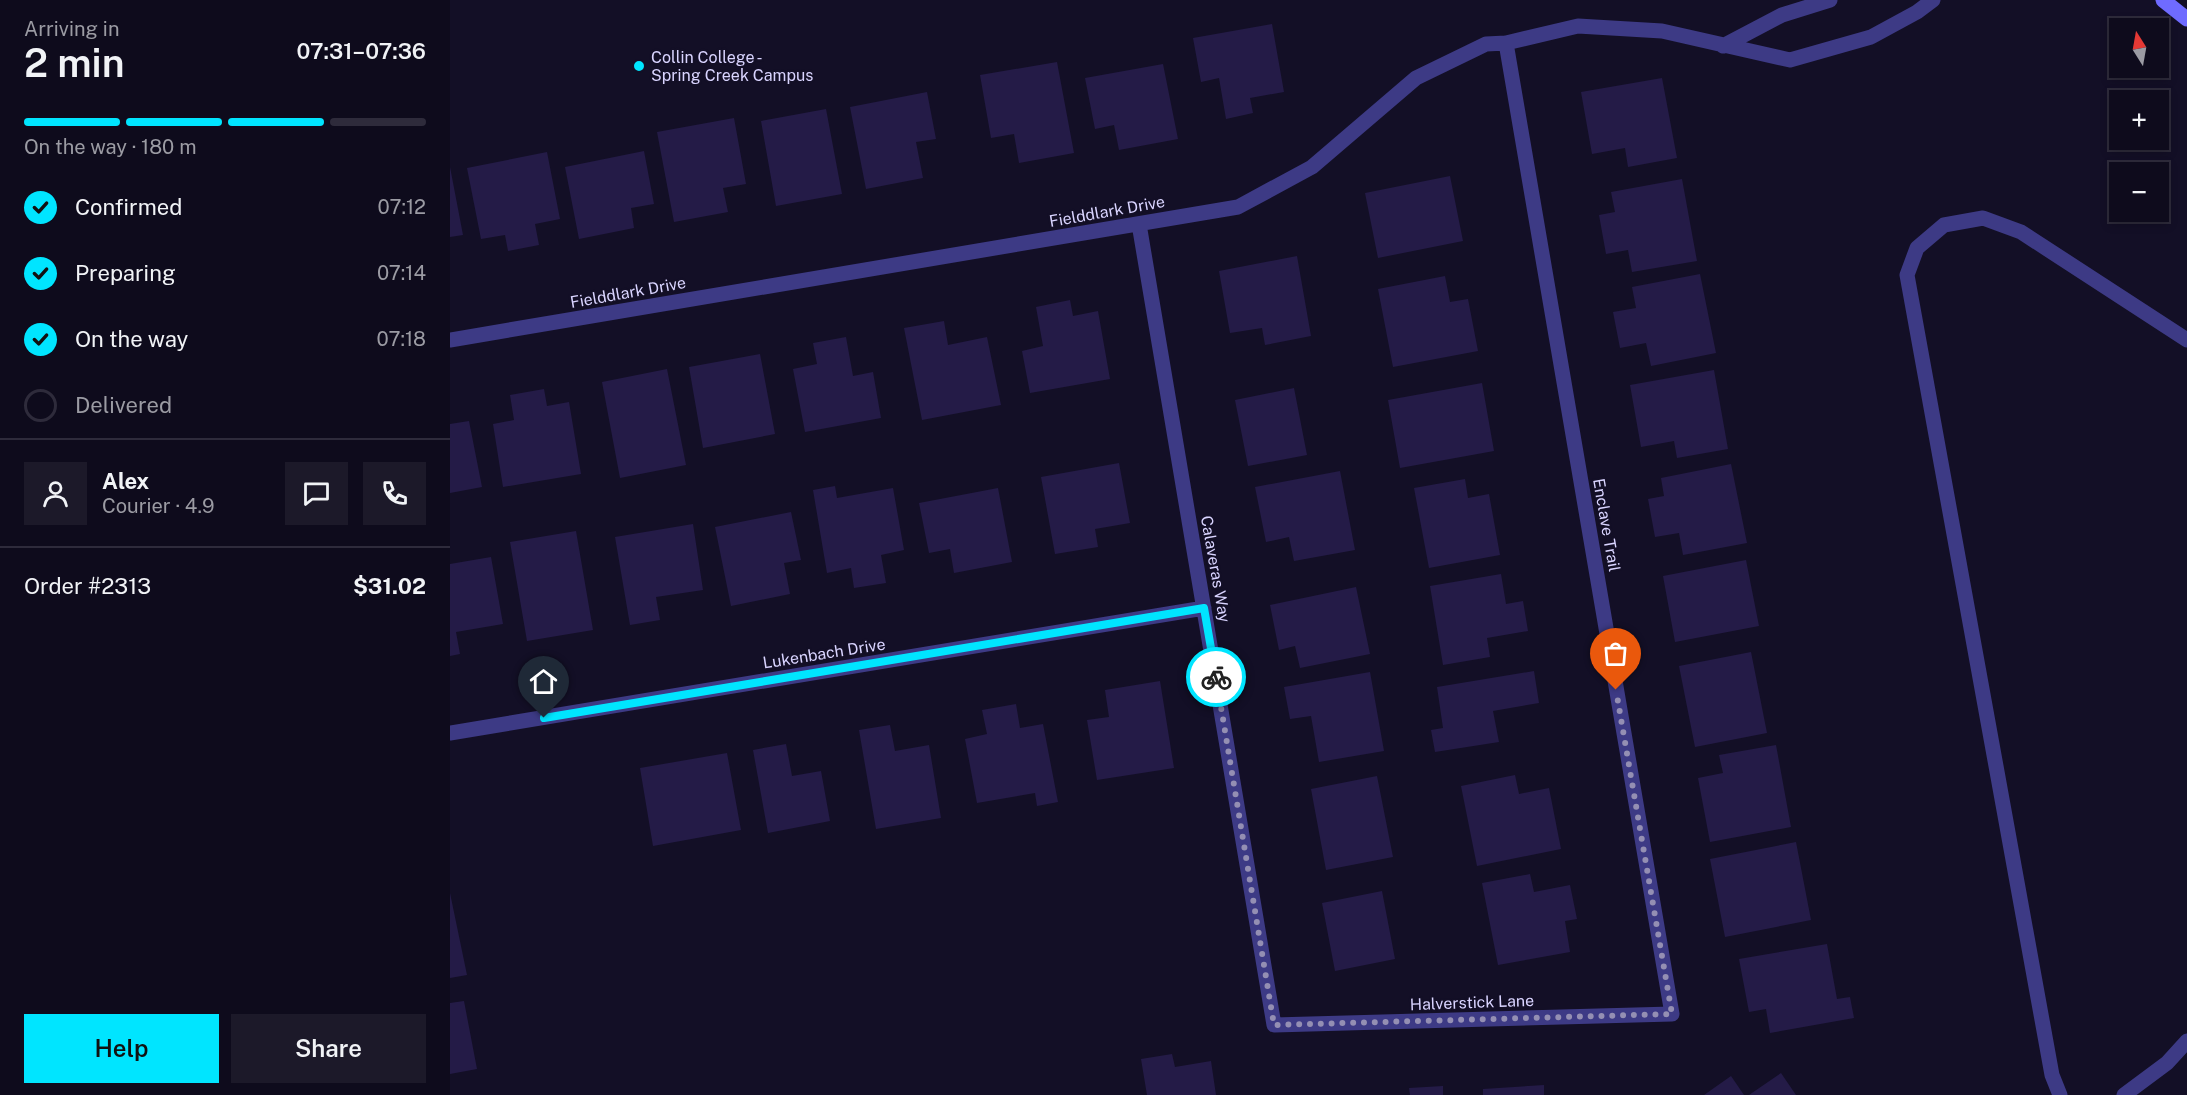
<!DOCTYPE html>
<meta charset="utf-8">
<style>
body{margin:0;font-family:"Public Sans",sans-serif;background:#1c1929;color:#f1f3f6;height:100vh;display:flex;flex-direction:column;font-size:22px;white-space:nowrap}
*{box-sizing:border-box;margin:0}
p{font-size:20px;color:#9b9ba3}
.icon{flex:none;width:33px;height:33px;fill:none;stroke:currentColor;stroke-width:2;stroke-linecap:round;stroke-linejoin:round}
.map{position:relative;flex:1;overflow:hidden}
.sheet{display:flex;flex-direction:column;background:#0e0b1c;width:450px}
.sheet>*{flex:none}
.needle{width:39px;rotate:349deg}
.buttons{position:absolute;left:1659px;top:18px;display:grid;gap:12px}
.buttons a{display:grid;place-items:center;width:60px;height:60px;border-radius:0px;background:#0e0b1c;box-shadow:0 3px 9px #0003,0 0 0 2px #2e2b3b;font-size:30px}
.pin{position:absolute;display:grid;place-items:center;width:51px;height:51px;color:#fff;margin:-62px -26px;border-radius:50% 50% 50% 0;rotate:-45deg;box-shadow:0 0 6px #0007}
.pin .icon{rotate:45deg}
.courier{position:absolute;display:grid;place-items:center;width:60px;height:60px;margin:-30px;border:4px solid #00e5ff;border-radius:50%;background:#fff;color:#222;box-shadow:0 2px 8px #0007}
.overview em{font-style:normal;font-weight:600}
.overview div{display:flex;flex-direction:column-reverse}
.overview{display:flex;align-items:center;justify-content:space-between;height:102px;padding:0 24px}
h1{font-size:39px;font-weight:600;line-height:45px}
.bar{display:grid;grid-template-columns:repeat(4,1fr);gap:9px 6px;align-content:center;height:72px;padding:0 24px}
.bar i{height:8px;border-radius:4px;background:#2e2b3b}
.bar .selected{background:#00e5ff}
.bar p{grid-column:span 4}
.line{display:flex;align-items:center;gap:15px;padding:0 24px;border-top:2px solid #2e2b3b}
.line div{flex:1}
.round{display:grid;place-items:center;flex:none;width:63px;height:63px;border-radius:0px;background:#1c1929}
ol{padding:0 24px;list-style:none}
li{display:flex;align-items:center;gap:18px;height:66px}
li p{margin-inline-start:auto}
li .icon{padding:6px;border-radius:50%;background:#00e5ff;color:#111;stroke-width:4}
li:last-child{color:#9b9ba3}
li i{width:33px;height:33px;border:3px solid #2e2b3b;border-radius:50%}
.cta{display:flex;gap:12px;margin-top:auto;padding:12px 24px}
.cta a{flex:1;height:69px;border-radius:0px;background:#00e5ff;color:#111;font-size:24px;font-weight:600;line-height:69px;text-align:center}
.cta a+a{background:#1c1929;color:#f1f3f6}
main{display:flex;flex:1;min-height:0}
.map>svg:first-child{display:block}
.building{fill:#241b47}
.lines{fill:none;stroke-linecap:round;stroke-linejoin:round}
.minor{stroke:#3d3a85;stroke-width:15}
.secondary{stroke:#6f6bff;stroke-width:15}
.done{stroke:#948fb3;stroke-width:6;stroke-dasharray:0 10.8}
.route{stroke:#00e5ff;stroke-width:8}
.poi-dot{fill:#00e5ff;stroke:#130f26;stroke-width:2}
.labels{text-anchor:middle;stroke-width:4.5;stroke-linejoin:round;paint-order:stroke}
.poi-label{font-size:16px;fill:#d9d4ff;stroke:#130f26;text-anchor:start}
.street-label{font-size:16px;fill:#d9d4ff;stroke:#130f26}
</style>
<main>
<section class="sheet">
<div class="overview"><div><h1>2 min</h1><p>Arriving in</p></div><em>07:31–07:36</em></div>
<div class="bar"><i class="selected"></i><i class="selected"></i><i class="selected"></i><i></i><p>On the way · 180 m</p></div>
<ol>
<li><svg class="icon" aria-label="check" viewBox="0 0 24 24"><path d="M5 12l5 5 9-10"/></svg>Confirmed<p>07:12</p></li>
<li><svg class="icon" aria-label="check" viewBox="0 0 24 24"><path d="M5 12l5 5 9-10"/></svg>Preparing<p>07:14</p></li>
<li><svg class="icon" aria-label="check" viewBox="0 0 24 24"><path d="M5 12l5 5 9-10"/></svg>On the way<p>07:18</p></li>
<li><i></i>Delivered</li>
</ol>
<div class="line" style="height:108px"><a class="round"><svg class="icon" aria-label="person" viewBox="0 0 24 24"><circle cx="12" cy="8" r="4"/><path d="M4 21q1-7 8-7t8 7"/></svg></a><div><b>Alex</b><p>Courier · 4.9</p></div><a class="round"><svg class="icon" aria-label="chat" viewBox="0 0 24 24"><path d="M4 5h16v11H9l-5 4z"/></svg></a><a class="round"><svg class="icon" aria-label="phone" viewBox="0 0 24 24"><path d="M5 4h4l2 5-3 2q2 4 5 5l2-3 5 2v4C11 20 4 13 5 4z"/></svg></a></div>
<div class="line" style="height:78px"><div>Order #2313</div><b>$31.02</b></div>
<div class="cta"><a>Help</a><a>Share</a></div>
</section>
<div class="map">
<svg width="1737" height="1095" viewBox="0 0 1737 1095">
<rect width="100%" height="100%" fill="#130f26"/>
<path class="building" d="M822,24L834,92L800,98L803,113L776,119L769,78L751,82L743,38Z
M607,62L624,153L569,163L564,134L541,138L530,75Z
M713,64L728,139L669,150L664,125L645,129L635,78Z
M1212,78L1227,158L1178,167L1175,148L1142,154L1131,92Z
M477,92L486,139L466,142L473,178L416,189L400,107Z
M376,109L392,194L326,206L311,121Z
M284,118L296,184L273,188L278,212L224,222L207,132Z
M194,151L204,204L181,208L184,228L129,239L115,167Z
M97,152L110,219L85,224L89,245L58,251L55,235L31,239L17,168Z
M0,167L13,235L0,237Z
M1000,176L1013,241L928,258L915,193Z
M1232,179L1247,261L1182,272L1178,250L1156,254L1149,215L1165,212L1161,192Z
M847,256L861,336L815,345L812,328L780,333L769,271Z
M1250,274L1266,353L1201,366L1196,343L1170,348L1163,312L1186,308L1182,287Z
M995,276L1000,302L1018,299L1028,351L943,367L928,289Z
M620,300L623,316L648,311L660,379L580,393L572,351L593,346L586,307Z
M494,321L498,345L537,337L551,405L472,420L454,328Z
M396,337L403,376L423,372L431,418L355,432L343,369L367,364L363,343Z
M310,354L325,434L253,448L239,367Z
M217,369L236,465L170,478L152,382Z
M1264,370L1278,449L1227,458L1224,441L1191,447L1180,385Z
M1032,383L1044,451L950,468L938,400Z
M844,388L857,455L798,466L785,400Z
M94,389L97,406L119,402L131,474L53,487L43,424L64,420L60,395Z
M19,421L32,487L0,493V424Z
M669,463L680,523L645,529L648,547L605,554L591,477Z
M1281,464L1297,543L1233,555L1229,533L1205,537L1198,499L1214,496L1211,478Z
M890,471L905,550L844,561L839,537L816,542L805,487Z
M1015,479L1018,498L1039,494L1050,555L979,568L964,488Z
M385,486L387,498L443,488L454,550L431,555L436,583L404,588L401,568L377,573L363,490Z
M548,488L562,562L504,573L500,549L479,553L469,503Z
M341,512L351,560L334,563L340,594L281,606L265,527Z
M243,524L253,590L206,597L210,620L180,625L165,537Z
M126,531L143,630L77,641L60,542Z
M41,557L53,624L6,632L10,654L0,656V564Z
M1296,560L1309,626L1225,642L1213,576Z
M1051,574L1056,604L1073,601L1078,631L1037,638L1040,657L993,665L980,586Z
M906,587L920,654L850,668L845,646L829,650L820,605Z
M1301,652L1317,733L1245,747L1229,666Z
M1084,671L1089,703L1043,711L1049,742L985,752L981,730L993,728L987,687Z
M920,672L934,751L869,762L861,716L840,719L834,687Z
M710,681L724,768L647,780L637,720L659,717L655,690Z
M566,704L570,728L593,724L608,802L587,806L585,793L527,803L515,739L537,734L532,710Z
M440,725L445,751L479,745L491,818L426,829L409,730Z
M336,744L342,776L371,771L380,821L318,833L303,750Z
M1326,745L1341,827L1260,842L1248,778L1273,773L1269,755Z
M277,753L291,830L203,846L190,768Z
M1065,775L1069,794L1099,788L1111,849L1027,866L1011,786Z
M927,776L943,857L876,870L861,789Z
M1346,842L1361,920L1275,937L1260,859Z
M1080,874L1084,892L1120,885L1127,919L1115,921L1120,952L1048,965L1032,883Z
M932,891L945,959L885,971L872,903Z
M0,893L17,975L0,978Z
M1377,944L1387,999L1400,997L1404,1018L1320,1033L1316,1009L1299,1012L1289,959Z
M14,1001L27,1069L0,1074V1003Z
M722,1054L725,1067L761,1061L766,1095H697L691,1059Z
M1331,1073L1346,1095H1299Z
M1281,1076L1294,1095H1254Z
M1094,1085V1095H1033V1089Z
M993,1086V1095H960L959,1088Z"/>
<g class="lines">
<path class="minor" d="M1273,46L1332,15L1380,0
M689,224L824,1025L1222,1014L1056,43
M0,340L788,207L862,167L966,78L1036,44L1056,43L1128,26L1212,31L1340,60L1421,37L1467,12L1483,0
M0,733L754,608
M1610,1095L1602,1075L1457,275L1467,248L1494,225L1533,218L1571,232L1737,340
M1674,1095L1717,1063L1737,1041"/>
<path class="secondary" d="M1713,0L1737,19"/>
</g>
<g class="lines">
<path class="done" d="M766,677L824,1025L1222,1014L1166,690"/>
<path class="route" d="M94,718L754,608L766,677"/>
</g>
<circle class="poi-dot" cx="189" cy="66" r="6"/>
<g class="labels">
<g class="poi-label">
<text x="201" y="63">Collin College -<tspan x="201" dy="18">Spring Creek Campus</tspan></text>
</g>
<g class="street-label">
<text transform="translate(657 211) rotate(-10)" y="6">Fielddlark Drive</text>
<text transform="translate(178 292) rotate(-10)" y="6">Fielddlark Drive</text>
<text transform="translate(1157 525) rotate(80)" y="6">Enclave Trail</text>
<text transform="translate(766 569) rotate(80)" y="6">Calaveras Way</text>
<text transform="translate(374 653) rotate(-9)" y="6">Lukenbach Drive</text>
<text transform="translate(1022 1002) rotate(-2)" y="6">Halverstick Lane</text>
</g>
</g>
</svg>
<div class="buttons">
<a><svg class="needle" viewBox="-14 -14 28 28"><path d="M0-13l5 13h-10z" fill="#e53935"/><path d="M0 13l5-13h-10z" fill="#9b9ba3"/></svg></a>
<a>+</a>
<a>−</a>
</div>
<div class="pin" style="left:1166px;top:690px;background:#ea580c"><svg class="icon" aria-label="bag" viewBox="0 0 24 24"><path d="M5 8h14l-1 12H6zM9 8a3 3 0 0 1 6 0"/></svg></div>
<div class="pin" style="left:94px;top:718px;background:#1f2937"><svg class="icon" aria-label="home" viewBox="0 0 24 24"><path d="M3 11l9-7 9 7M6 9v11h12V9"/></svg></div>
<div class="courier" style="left:766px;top:677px"><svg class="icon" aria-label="bike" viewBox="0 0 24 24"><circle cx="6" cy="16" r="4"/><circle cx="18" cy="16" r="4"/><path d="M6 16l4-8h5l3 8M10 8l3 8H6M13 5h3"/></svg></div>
</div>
</main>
